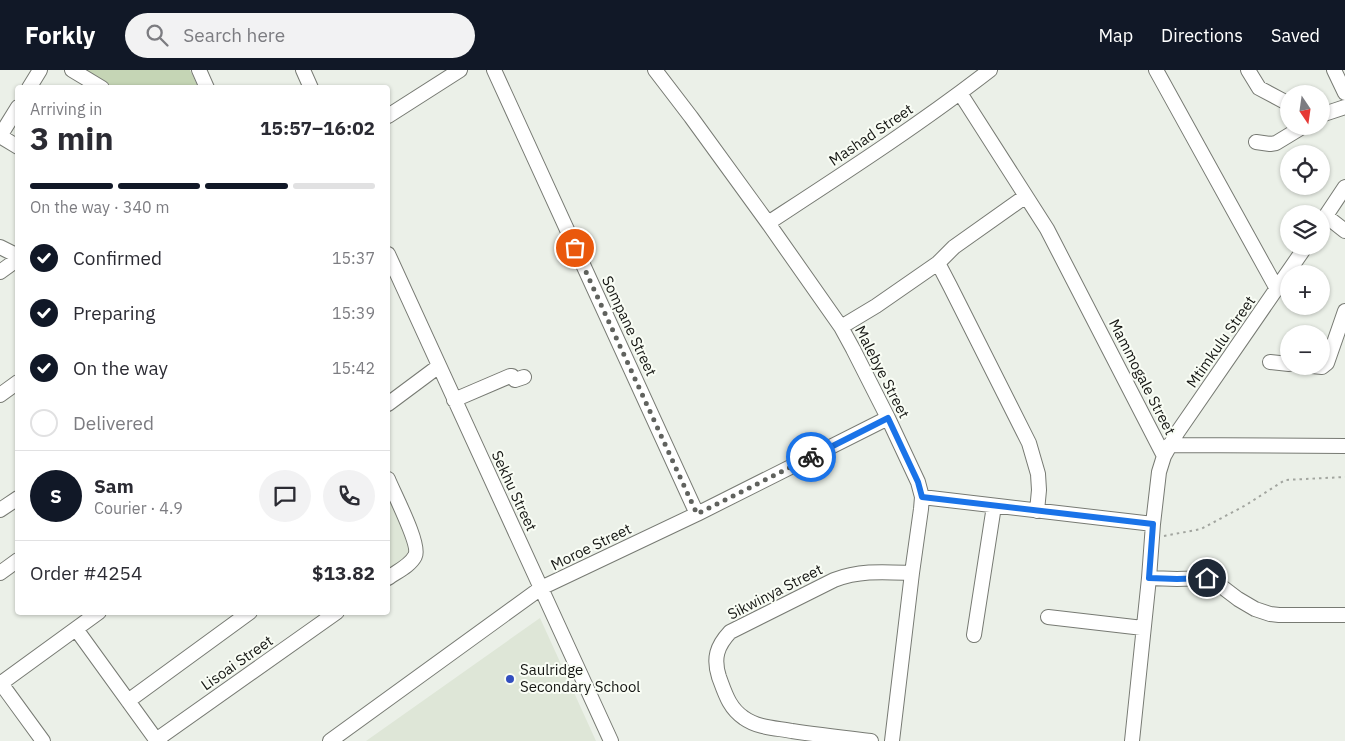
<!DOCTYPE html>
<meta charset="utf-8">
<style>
body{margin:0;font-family:"IBM Plex Sans",sans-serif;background:#f2f2f3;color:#2b2b33;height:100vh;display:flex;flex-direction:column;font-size:19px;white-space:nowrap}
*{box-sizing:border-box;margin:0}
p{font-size:16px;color:#7c7c81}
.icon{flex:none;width:28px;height:28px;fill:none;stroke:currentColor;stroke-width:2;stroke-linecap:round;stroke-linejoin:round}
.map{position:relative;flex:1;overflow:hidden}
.panel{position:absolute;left:15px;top:15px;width:375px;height:530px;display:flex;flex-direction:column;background:#fff;border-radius:5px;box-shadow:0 1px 4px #0004}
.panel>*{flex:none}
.needle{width:32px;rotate:167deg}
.tools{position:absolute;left:1280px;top:15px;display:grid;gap:10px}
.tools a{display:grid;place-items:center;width:50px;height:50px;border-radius:50%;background:#fff;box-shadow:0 1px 4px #0004;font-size:25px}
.pin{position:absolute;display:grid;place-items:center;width:42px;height:42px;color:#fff;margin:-21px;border:2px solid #fff;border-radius:50%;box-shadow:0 1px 5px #0007}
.courier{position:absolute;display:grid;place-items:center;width:50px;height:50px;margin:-25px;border:4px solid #1a73e8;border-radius:50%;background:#fff;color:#222;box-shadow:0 1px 6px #0007}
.summary em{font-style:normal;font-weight:700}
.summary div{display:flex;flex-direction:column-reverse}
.summary{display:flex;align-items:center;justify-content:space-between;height:85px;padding:0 15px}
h1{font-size:32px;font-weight:700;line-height:38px}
.bar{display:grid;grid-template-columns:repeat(4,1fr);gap:8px 5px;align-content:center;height:60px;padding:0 15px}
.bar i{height:6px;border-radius:4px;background:#e1e1e2}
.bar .active{background:#111827}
.bar p{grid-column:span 4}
.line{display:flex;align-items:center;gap:12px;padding:0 15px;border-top:1px solid #e1e1e2}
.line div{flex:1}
.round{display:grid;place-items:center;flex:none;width:52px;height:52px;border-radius:26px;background:#f2f2f3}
ol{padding:0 15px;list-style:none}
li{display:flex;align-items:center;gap:15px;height:55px}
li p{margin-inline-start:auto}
li .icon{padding:5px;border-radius:50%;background:#111827;color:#fff;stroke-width:4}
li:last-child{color:#7c7c81}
li i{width:28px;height:28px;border:2px solid #e1e1e2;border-radius:50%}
header{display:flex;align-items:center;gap:30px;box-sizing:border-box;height:70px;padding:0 25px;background:#111827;color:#fff}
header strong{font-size:24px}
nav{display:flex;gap:28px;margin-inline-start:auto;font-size:18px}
.search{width:350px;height:45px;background:#f2f2f3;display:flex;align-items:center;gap:12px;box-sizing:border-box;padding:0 18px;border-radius:28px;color:#7c7c81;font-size:19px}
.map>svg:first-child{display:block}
.built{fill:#dee6d7}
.green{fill:#c5d5b5}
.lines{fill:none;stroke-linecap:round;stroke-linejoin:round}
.minor-casing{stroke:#777a73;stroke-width:16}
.path{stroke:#a2a59f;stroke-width:2;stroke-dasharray:2.5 4;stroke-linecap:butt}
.minor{stroke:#fff;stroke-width:14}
.done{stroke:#60625e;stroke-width:5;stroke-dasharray:0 9}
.route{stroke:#1a73e8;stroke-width:6}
.poi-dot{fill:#324ebf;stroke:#f9fdf5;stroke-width:2}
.labels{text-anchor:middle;stroke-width:4;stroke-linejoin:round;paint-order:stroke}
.street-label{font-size:15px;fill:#151613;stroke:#f9fdf5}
.poi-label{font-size:15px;fill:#151613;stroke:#f9fdf5;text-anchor:start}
</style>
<header>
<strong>Forkly</strong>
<div class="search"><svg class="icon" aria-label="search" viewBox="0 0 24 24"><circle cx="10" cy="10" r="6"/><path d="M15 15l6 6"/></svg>Search here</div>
<nav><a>Map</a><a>Directions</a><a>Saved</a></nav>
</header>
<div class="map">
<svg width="1345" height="671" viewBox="0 0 1345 671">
<rect width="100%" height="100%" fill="#ebf0e8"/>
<path class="built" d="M388,427L411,478L409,488L388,503Z
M540,548L596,671H366Z"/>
<path class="green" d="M81,0H190L198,17H110Z"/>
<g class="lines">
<g class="minor-casing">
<path id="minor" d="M72,0L102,18
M199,0L207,18
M303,0L311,18
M494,0L697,444
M655,0L691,47L768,153L841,257L853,279L888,348L918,412L922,427L921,439L912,503L892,671
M1156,0L1277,219
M1248,0L1259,18L1289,34
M1334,0L1345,23
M29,18L40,0
M960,23L1047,159L1164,386
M18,37L0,66L18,77
M1321,45L1345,37
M388,46L460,0
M1256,72L1270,74L1276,73L1304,56
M1326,146L1345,161
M768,153C843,104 919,55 990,0
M1321,153L1345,117
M0,177L18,186
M388,184L611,671
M938,193L950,216L1029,373L1038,404L1039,420L1037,441
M0,202L18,189
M841,257L876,236L938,193L954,177L1026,126
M1270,292L1289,294
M1312,296L1322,297L1327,293L1345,241
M0,325L18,312
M454,330L510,306H512L515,310L524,307
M388,334L439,296
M1169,375L1345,376
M388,409C393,422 421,475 415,486C410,496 396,502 388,508
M922,427L1153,454
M0,440L18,428
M0,503L18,490
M1149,508L1177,509L1207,508L1213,510L1238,529L1255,539L1270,544L1279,545H1345
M1048,547L1143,558
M76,559L157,671
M974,565L994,436
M0,612L43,671
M0,614L99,542
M128,631L250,542
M156,670L337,542
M330,671L541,518L697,444L888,348
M871,671C845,668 818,665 792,661C776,658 758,658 744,648C729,638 725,623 719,607C713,588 717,576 730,562L834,510C860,500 884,502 912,503
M1132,671L1149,508L1153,454L1159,402L1164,386L1177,363L1306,176"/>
</g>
<path class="path" d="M1164,466L1201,459L1246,435L1285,410L1345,407"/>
<use href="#minor" class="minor"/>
</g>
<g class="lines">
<path class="done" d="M575,178L697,444L811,387"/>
<path class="route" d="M811,387L888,348L918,412L922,427L1153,454L1149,508L1177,509L1207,508"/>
</g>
<circle class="poi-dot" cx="510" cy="609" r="5"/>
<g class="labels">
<g class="street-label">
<text transform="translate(871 65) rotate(-34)" y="5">Mashad Street</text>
<text transform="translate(629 256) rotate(65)" y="5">Sompane Street</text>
<text transform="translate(1221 272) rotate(-55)" y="5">Mtimkulu Street</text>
<text transform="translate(882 302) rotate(63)" y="5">Malebye Street</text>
<text transform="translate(1142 307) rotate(63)" y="5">Mammogale Street</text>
<text transform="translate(514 421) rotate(65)" y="5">Sekhu Street</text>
<text transform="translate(591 477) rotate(-26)" y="5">Moroe Street</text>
<text transform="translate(775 522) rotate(-27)" y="5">Sikwinya Street</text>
<text transform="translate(237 593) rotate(-35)" y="5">Lisoai Street</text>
</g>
<g class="poi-label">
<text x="520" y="605">Saulridge<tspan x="520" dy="17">Secondary School</tspan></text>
</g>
</g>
</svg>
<div class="tools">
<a><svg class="needle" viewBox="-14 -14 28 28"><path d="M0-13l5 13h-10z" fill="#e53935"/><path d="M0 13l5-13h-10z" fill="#7c7c81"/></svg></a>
<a><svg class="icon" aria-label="locate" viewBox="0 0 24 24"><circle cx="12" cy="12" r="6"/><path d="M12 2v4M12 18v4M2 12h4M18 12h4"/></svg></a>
<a><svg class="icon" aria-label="layers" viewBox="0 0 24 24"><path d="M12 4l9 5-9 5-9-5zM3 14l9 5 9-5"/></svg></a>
<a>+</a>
<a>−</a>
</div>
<div class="pin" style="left:575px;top:178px;background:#ea580c"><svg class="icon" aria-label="bag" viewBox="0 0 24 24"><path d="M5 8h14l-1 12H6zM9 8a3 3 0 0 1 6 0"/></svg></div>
<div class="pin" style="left:1207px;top:508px;background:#1f2937"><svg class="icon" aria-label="home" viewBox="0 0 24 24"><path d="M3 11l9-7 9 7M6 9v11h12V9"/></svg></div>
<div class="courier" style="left:811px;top:387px"><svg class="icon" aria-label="bike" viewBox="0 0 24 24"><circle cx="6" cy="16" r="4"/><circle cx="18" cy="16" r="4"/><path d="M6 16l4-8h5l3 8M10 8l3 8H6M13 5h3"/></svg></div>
<section class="panel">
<div class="summary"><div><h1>3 min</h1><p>Arriving in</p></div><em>15:57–16:02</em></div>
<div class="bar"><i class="active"></i><i class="active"></i><i class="active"></i><i></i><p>On the way · 340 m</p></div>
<ol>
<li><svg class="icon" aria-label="check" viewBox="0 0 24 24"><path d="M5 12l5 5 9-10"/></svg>Confirmed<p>15:37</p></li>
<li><svg class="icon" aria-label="check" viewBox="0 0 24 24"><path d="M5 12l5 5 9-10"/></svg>Preparing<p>15:39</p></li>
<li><svg class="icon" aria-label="check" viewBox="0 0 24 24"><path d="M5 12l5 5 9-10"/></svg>On the way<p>15:42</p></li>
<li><i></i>Delivered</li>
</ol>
<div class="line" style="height:90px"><b class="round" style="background:#111827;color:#fff">S</b><div><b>Sam</b><p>Courier · 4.9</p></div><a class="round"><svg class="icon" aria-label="chat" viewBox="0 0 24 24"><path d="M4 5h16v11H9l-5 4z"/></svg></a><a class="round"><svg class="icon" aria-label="phone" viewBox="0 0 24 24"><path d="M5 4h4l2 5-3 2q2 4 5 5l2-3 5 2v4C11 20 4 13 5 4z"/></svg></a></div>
<div class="line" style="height:65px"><div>Order #4254</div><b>$13.82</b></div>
</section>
</div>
